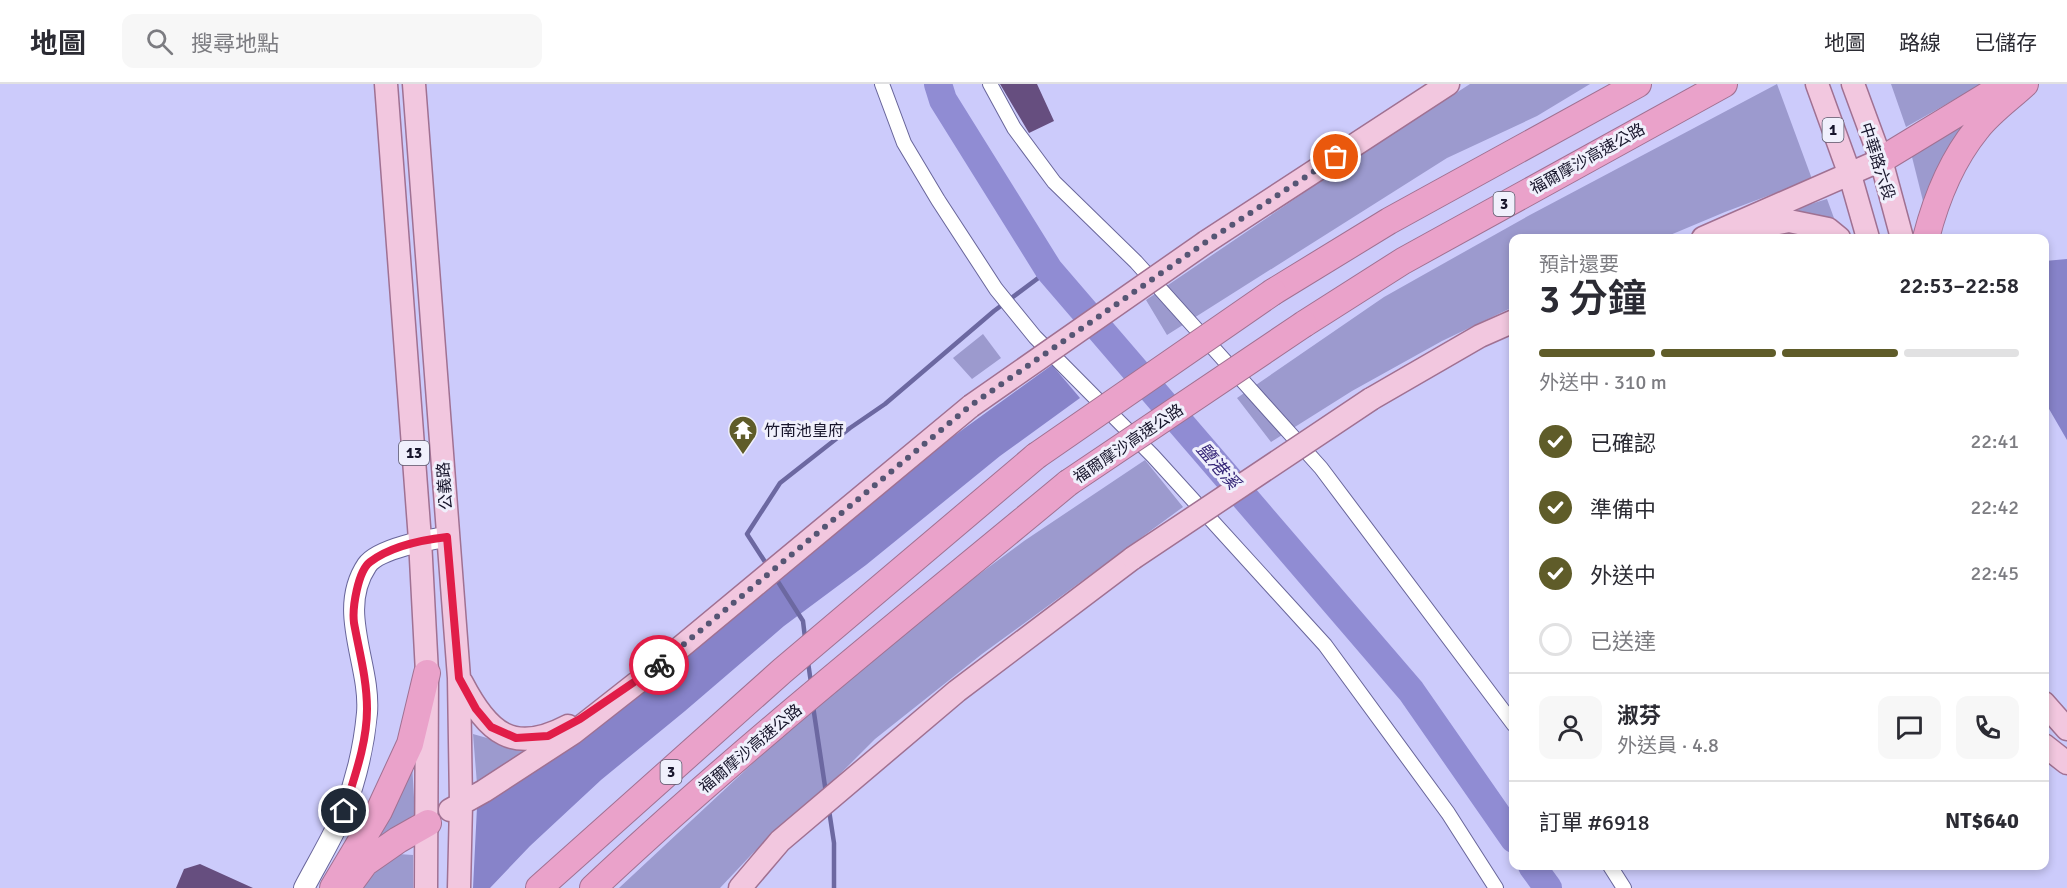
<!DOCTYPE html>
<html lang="zh-TW">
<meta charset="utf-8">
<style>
body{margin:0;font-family:Signika,"Noto Sans TC",sans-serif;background:#f7f7f7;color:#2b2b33;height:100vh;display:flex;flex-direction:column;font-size:22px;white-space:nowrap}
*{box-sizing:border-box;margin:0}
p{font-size:20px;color:#7c7c81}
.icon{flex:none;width:33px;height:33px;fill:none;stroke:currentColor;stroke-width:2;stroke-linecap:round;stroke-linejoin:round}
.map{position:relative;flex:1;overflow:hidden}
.sheet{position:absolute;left:1509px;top:150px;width:540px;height:636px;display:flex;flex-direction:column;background:#fff;border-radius:12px;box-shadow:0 3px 9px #0003}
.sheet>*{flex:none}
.pin{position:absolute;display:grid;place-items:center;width:51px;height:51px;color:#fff;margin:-26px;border:3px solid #fff;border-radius:50%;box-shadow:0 2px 6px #0007}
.courier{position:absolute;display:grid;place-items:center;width:60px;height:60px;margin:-30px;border:4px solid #e11d48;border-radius:50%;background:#fff;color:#222;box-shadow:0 2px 8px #0007}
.headline em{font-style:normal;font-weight:600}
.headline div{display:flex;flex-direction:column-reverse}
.headline{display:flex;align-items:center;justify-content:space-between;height:102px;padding:0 30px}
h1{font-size:39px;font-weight:600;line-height:45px}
.bar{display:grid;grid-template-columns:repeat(4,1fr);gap:9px 6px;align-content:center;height:72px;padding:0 30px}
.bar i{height:8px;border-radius:4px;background:#e1e1e2}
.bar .current{background:#5f5c29}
.bar p{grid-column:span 4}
.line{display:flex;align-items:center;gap:15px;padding:0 30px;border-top:2px solid #e1e1e2}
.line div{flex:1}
.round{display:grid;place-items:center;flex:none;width:63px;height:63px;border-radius:12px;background:#f7f7f7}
ol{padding:0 30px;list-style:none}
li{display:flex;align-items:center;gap:18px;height:66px}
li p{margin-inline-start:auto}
li .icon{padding:6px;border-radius:50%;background:#5f5c29;color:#fff;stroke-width:4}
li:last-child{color:#7c7c81}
li i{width:33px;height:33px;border:3px solid #e1e1e2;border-radius:50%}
header{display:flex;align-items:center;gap:36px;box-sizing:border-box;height:84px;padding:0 30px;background:#fff;border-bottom:2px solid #e1e1e2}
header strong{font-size:28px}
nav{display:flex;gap:33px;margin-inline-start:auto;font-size:21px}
.search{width:420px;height:54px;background:#f7f7f7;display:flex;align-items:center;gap:15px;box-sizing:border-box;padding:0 21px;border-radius:12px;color:#7c7c81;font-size:22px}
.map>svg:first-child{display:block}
.green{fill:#9c9ace}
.forest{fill:#8783c9}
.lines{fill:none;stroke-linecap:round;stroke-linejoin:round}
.stream{stroke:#6c68a1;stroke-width:4.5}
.river{stroke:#908cd3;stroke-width:28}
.building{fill:#664e7f}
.street-casing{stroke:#68659a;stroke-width:16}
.secondary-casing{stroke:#68659a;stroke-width:22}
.primary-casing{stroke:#a07192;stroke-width:25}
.highway-casing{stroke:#a07192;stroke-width:28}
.street{stroke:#fff;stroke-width:14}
.secondary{stroke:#fff;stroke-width:20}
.primary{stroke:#f2c7df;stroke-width:22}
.highway{stroke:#eaa2ca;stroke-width:26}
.primary-bridge-casing{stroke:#a07192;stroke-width:25;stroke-linecap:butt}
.highway-bridge-casing{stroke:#a07192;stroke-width:28;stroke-linecap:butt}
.primary-bridge{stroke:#f2c7df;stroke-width:22}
.highway-bridge{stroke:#eaa2ca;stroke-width:26}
.done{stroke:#565574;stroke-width:6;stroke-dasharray:0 10.8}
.route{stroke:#e11d48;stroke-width:8}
.labels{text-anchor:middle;stroke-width:6;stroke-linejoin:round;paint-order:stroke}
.shield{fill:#f0f0fc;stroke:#58576a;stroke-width:1.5}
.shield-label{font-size:15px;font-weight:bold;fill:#17152b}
.street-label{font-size:16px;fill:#17152b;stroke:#f0f0fc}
.poi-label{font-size:16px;fill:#17152b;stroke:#f0f0fc;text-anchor:start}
.water-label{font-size:18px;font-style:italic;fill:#362678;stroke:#f0f0fc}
</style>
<header>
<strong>地圖</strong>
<div class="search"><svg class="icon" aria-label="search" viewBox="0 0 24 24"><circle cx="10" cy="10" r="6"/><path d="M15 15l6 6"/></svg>搜尋地點</div>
<nav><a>地圖</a><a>路線</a><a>已儲存</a></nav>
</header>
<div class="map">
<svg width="2067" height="804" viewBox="0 0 2067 804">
<rect width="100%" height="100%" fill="#cccbfb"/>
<path class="green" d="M1470,0H1590L1537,32L1447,74L1167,251L1146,216L1355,74Z
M1777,0L1812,95L1725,128L1663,154H1514L1513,223L1442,257L1352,307L1271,358L1237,314L1384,213L1528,132Z
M1891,0H1982L1906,43Z
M1990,24L1925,125L1911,69Z
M1827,115L1838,145L1793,131L1801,123Z
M983,250L1001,274L972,295L953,274Z
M1145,376L1183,423L982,570L875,655L833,697L752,770L720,804H619L766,667L951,511L1024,457Z
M473,650L501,658L533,663L477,700Z
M412,680L415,730L366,766Z
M398,770L413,771V804H362L379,784Z"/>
<path class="forest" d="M2067,175V356L2045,318V177Z
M1052,281L1080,314L1000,372L866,481L784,542L685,627L601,696L530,762L490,804H473L477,723L922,375Z"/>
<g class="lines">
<path class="stream" d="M769,484L747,450L780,399L850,344L885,320L994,227L1049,186
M775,493L803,537L805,554
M808,578L811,599
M813,622L826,709
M829,726L834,759V804"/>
<path class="river" d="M938,0L943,16L1049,186L1411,607L1514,755
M1532,782L1548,804"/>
</g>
<path class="building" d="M1000,0H1037L1054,37L1029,49Z
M200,780L253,804H176L184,785Z"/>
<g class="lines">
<g class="street-casing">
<path id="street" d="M882,0L904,59L938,116L996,205L1035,253L1153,372L1325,561L1448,729L1496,804
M990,0L1014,44L1054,98L1136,178L1321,384L1514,641
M1610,782L1624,804"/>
</g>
<g class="secondary-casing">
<path id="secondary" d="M304,804C317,779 333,753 344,727C356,696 364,662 367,629C371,580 336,527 367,481C378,465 429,455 448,453"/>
</g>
<g class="primary-casing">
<path id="primary" d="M386,0L420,456L427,589L426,804
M414,0L459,594L461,720L459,804
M1817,0L1850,91L1868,154
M1853,0L1881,76L1902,154
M1748,145L1789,137L1828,145L1839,154
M1703,154L1881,76
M1206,158L1448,0
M1371,315L1480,252L1514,237
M462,599C488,649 513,671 568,642
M2044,619L2067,645
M2044,661L2067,679
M450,726L484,707L573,649L652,587L971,322
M740,804L780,757L957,607L1133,474"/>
</g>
<g class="highway-casing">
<path id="highway" d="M1881,76L2006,0
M1926,154C1936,115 1951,77 1977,45C1990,28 2010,14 2025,0
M1273,208L1389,137L1638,0
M1304,240L1403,177L1724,0
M349,801L365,779L398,756L428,739
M333,804L379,727L410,660L427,589
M539,804L782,587L1036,372
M593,804C745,661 908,532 1068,399"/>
</g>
<use href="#street" class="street"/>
<use href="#secondary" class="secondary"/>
<use href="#primary" class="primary"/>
<use href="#highway" class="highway"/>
<g class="primary-bridge-casing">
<path id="primary-bridge" d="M971,322L1206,158
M1133,474L1371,315"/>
</g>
<g class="highway-bridge-casing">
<path id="highway-bridge" d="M1036,372L1273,208
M1068,399L1304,240"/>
</g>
<use href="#primary-bridge" class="primary-bridge"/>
<use href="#highway-bridge" class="highway-bridge"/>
</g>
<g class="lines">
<path class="done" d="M659,581L970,322L1206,158L1336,73"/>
<path class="route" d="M344,727C354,694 367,660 367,625C367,595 359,567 354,539C352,524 358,487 370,478C391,462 421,456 447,453L459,594L476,625L491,643L516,654L548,652L580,635L659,581"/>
</g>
<defs>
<g id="temple-pin" transform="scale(1.5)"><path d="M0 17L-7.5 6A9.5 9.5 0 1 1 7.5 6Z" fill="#5f5c29" stroke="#f0f0fc"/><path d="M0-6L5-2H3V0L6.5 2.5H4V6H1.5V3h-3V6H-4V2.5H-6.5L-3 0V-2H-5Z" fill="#fff"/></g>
</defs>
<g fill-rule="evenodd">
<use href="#temple-pin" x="743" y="346"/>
</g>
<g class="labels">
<g class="shield">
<rect x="1822.5" y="34" width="21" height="24" rx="4.5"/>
<rect x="1493.5" y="108" width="21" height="24" rx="4.5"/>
<rect x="399" y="357" width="30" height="24" rx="4.5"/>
<rect x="660.5" y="676" width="21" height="24" rx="4.5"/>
</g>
<g class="shield-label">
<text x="1833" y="51">1</text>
<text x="1504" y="125">3</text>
<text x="414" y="374">13</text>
<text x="671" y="693">3</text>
</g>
<g class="street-label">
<text transform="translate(1587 74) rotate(-29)" y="6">福爾摩沙高速公路</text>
<text transform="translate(1878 77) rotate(72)" y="6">中華路六段</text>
<text transform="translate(1128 359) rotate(-34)" y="6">福爾摩沙高速公路</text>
<text transform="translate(444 402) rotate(-94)" y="6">公義路</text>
<text transform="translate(750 664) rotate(-40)" y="6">福爾摩沙高速公路</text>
</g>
<g class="poi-label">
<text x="764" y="352">竹南池皇府</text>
</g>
<g class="water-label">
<text transform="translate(1218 382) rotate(49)" y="6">鹽港溪</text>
</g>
</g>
</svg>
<div class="pin" style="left:1336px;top:73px;background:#ea580c"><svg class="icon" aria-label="bag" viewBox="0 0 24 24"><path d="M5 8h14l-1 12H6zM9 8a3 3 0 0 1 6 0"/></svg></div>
<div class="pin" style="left:344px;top:727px;background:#1f2937"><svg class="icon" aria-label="home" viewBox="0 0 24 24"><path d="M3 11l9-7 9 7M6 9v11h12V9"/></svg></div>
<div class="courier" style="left:659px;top:581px"><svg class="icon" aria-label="bike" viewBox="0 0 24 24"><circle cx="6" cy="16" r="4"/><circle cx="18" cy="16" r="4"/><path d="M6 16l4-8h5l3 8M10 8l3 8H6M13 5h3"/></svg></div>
<section class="sheet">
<div class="headline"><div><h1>3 分鐘</h1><p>預計還要</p></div><em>22:53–22:58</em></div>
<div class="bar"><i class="current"></i><i class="current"></i><i class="current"></i><i></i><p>外送中 · 310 m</p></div>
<ol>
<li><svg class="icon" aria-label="check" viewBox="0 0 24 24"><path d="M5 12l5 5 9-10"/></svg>已確認<p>22:41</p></li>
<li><svg class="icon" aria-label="check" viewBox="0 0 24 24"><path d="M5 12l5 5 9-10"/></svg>準備中<p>22:42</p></li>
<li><svg class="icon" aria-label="check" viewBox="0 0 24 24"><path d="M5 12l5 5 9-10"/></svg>外送中<p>22:45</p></li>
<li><i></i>已送達</li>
</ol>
<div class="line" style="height:108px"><a class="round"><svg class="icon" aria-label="person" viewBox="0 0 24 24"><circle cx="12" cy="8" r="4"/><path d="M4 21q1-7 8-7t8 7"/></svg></a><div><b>淑芬</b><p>外送員 · 4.8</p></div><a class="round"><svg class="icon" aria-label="chat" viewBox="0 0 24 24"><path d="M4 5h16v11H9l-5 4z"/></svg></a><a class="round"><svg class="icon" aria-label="phone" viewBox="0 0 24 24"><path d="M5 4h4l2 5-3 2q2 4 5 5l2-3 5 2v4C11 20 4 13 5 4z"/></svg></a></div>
<div class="line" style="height:78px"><div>訂單 #6918</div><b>NT$640</b></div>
</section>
</div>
